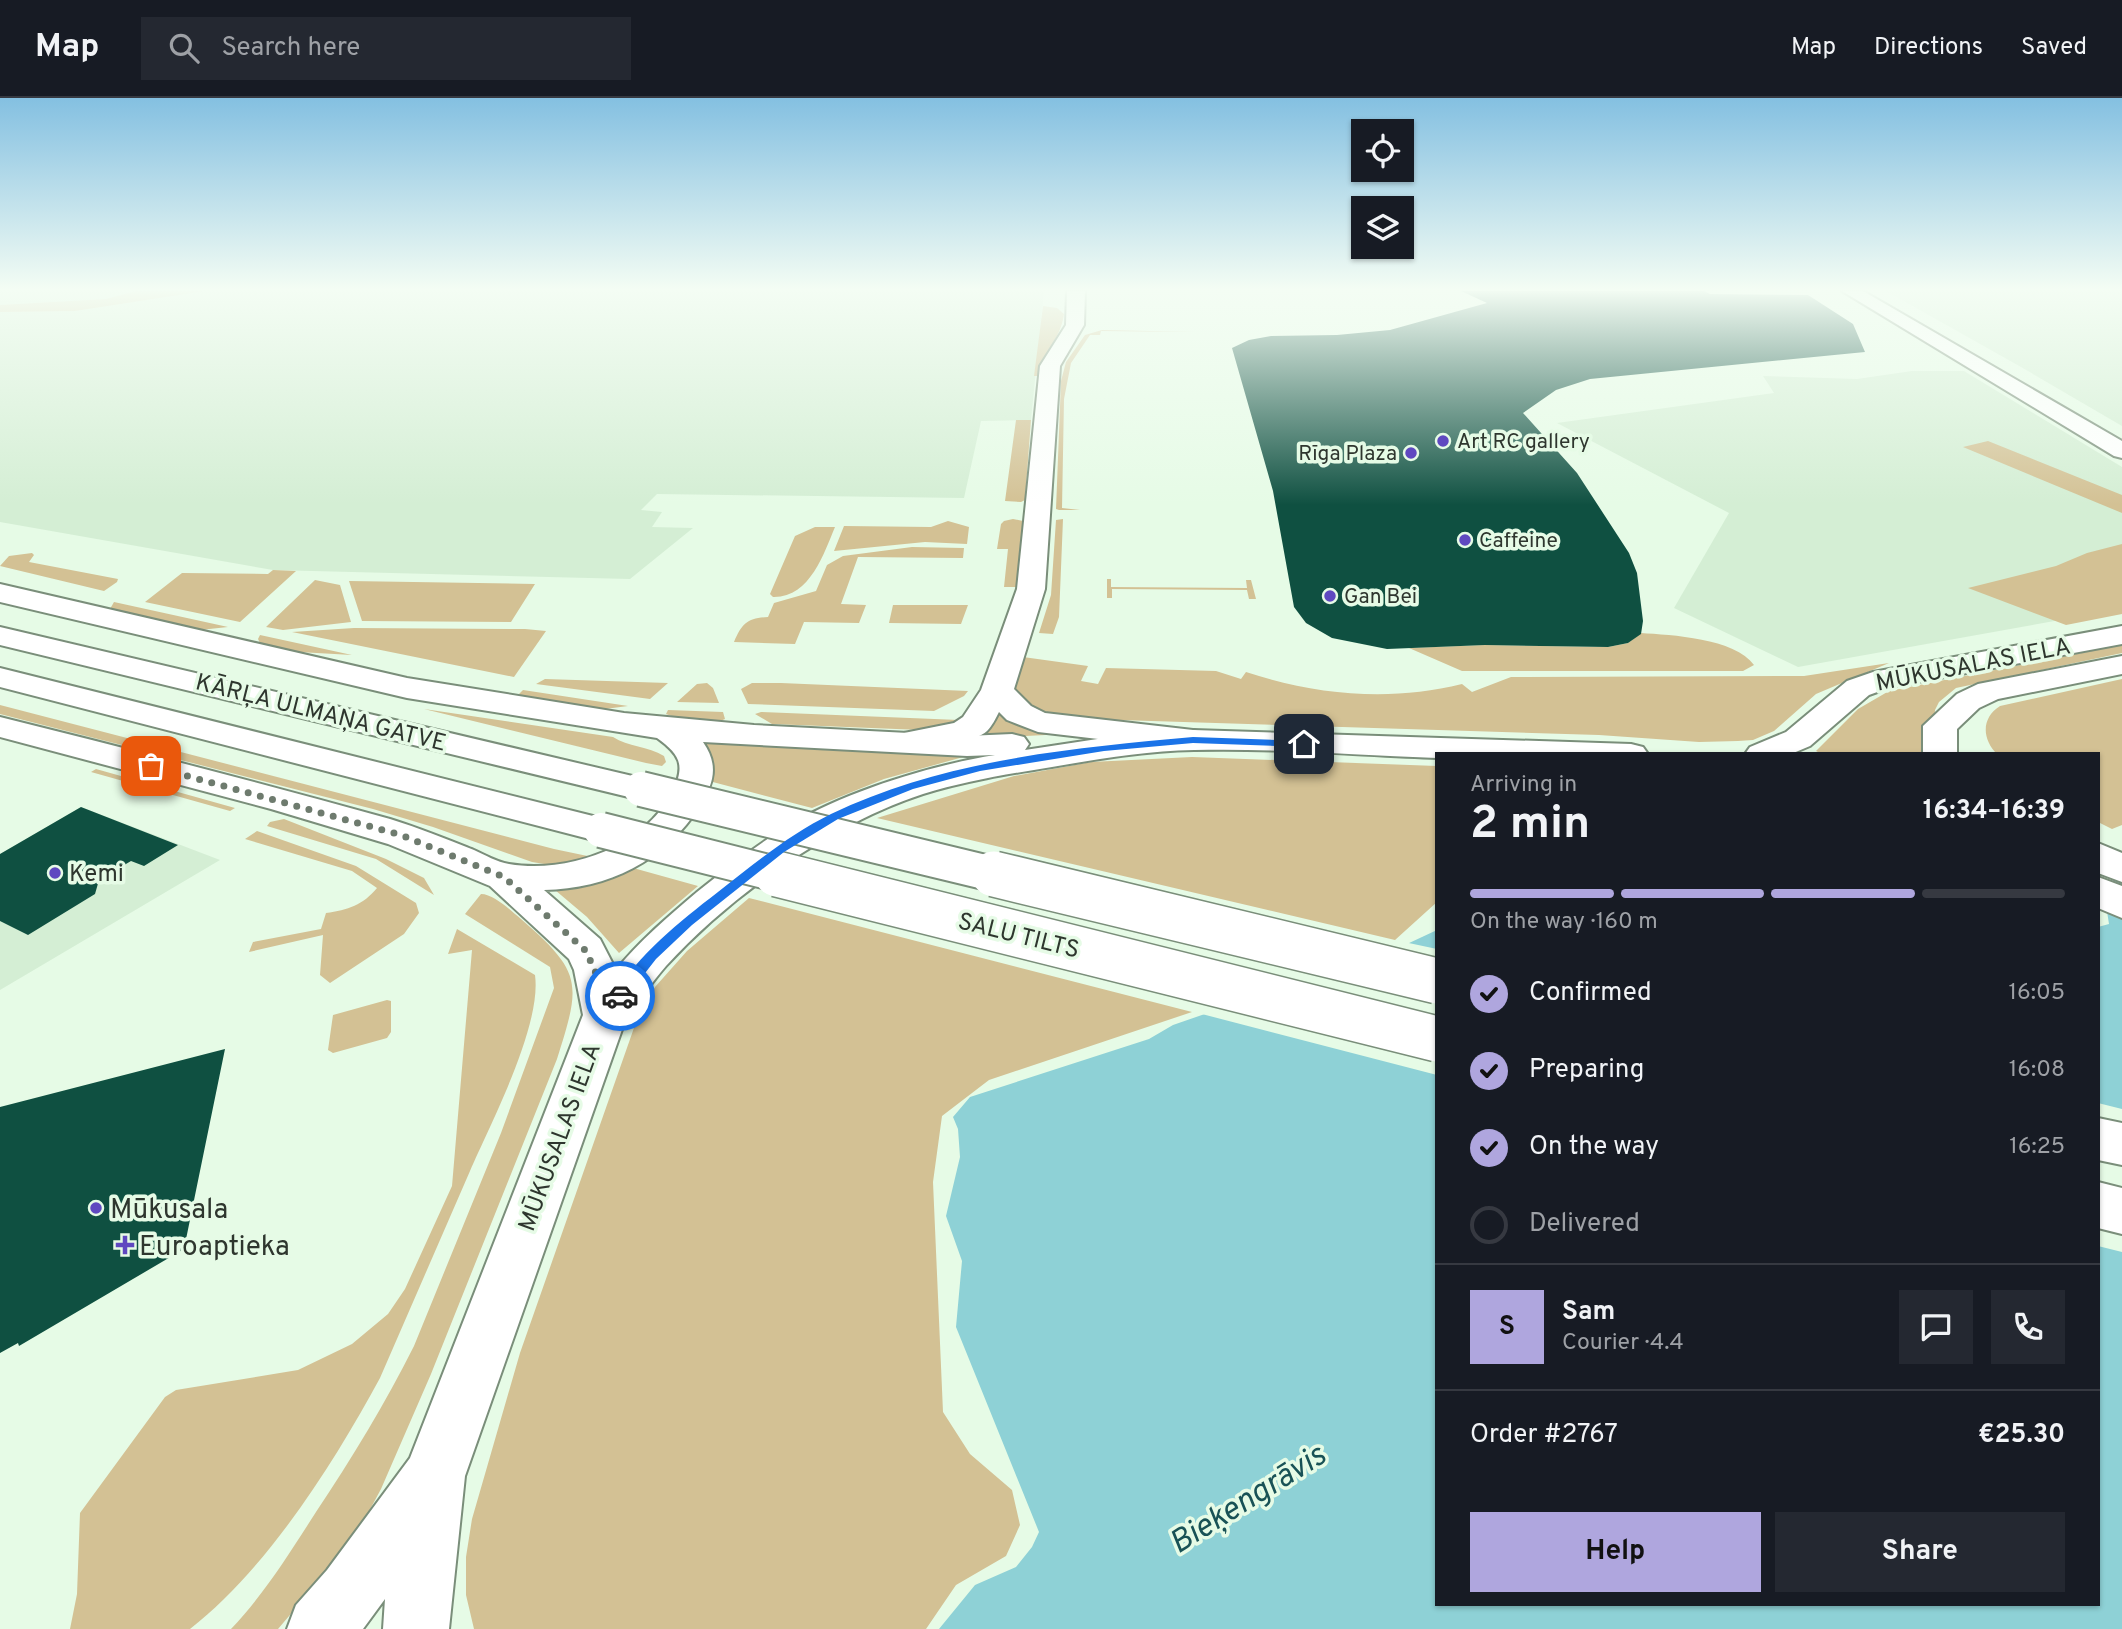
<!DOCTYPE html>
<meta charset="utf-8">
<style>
body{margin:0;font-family:Overpass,sans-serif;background:#242831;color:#f1f3f6;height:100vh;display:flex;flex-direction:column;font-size:26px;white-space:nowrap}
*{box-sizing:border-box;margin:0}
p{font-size:23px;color:#9ea1a6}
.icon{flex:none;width:38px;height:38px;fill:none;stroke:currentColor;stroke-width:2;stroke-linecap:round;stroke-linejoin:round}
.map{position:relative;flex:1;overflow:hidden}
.drawer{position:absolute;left:1435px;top:654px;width:665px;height:854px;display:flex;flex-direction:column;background:#171b24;border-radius:0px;box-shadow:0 2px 5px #0004}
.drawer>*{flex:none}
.controls{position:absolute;left:1351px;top:21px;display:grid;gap:14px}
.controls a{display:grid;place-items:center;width:63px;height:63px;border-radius:0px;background:#171b24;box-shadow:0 2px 5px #0004;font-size:35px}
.pin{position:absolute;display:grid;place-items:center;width:60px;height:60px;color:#fff;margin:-30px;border-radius:14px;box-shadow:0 4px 10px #0006}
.courier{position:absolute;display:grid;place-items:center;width:70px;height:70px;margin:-35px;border:5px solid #1a73e8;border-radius:50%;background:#fff;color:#222;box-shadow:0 2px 9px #0007}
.summary em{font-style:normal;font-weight:700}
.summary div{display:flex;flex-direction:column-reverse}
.summary{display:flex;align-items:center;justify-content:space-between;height:119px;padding:0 35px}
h1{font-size:46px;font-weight:700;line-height:52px}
.bar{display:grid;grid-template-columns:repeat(4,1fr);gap:10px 7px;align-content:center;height:84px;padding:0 35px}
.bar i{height:9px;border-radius:5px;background:#363941}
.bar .selected{background:#afa6de}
.bar p{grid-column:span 4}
.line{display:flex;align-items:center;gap:18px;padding:0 35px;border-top:2px solid #363941}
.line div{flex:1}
.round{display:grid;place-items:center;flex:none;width:74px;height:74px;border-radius:0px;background:#242831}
ol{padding:0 35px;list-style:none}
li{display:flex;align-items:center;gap:21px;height:77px}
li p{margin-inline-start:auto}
li .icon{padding:7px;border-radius:50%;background:#afa6de;color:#111;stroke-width:4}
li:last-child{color:#9ea1a6}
li i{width:38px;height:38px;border:4px solid #363941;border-radius:50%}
.cta{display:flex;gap:14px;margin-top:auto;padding:14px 35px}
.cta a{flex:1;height:80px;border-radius:0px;background:#afa6de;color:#111;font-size:28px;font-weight:700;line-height:80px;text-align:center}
.cta a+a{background:#242831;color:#f1f3f6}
header{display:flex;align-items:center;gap:42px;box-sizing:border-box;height:98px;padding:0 35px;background:#171b24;border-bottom:2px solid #363941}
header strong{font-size:33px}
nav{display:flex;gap:38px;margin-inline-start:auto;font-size:24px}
.search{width:490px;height:63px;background:#242831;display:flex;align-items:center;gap:18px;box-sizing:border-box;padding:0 24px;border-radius:0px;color:#9ea1a6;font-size:26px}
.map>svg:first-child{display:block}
.built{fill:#d4eed4}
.green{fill:#d3c194}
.water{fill:#8ed1d6}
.pier{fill:#e6fbe6}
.building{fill:#0f5041}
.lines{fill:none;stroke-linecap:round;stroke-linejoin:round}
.minor-casing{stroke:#7a8e7a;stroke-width:4}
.secondary-casing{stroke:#7a8e7a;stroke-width:4}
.trunk-casing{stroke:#7a8e7a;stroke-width:4}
.minor{fill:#fff;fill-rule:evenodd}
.secondary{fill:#fff;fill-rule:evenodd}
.trunk{fill:#fff;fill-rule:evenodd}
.trunk-bridge-far1-casing{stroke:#7a8e7a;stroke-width:38;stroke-linecap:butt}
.trunk-bridge-casing{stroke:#7a8e7a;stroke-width:48;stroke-linecap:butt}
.trunk-bridge-far1{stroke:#fff;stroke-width:34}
.trunk-bridge{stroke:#fff;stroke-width:45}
.route{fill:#1a73e8}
.done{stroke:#6e7b6e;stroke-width:7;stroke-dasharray:0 12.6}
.poi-dot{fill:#5f48c0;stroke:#e6fbe6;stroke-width:2.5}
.labels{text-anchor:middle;stroke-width:7;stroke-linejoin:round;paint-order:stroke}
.far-poi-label{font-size:21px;fill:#2e362e;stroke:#e6fbe6;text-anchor:start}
.street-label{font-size:24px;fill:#2e362e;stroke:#e6fbe6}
.poi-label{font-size:24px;fill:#2e362e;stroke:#e6fbe6;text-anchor:start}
.near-poi-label{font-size:28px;fill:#2e362e;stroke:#e6fbe6;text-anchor:start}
.near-water-label{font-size:32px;font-style:italic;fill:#185256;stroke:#e6fbe6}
</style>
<header>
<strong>Map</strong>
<div class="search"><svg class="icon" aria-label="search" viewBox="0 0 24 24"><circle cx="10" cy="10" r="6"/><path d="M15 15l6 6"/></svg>Search here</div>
<nav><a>Map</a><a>Directions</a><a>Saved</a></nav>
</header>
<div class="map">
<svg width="2122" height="1531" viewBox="0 0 2122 1531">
<rect width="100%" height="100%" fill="#e6fbe6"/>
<path class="built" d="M0,193H136L106,201L0,207Z
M205,193H1044L1031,322L981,323L964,400L657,396L641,412L662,414L652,429L693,430L630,481L273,472L0,424V214L75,213Z
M1886,193H2122V328L2021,269Z
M1912,273H1964L2122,369V511L1798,569L1674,510L1729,415L1557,325L1774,295L1763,278L1857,281Z
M81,709L220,762L0,892V756Z"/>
<path class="green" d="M136,193H205L75,213L0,214V207L106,201Z
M1043,208L1057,210L1064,216C1060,244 1042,253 1038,278H1034Z
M1102,232L1195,234L1101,233L1100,237H1090L1071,265L1064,301L1062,410L1080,412H1059L1056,411L1061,283L1066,264L1085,237Z
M1016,322H1031L1025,402L1021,404L1005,403Z
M1988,343L2122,397V415L1963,349Z
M1013,421L1023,423L1024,426L1018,489H1004L1008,451H997L1001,426L1004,423Z
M1063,421L1059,519L1053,536L1039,535L1051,497L1056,422Z
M948,423L969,429L967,446L925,444L834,453L844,428L931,429Z
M815,429H835C824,455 810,500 773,499L770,496L795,438Z
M2122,446V516L2066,527L1968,490L2056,468L2087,455Z
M912,449L964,450L963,460L858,459L841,506L866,507L859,525L804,524L795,546L734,544C742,525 748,520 768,519L774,505L816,493L827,467L843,458Z
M32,455L34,457L29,464L118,481L117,484L104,493L0,468L9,458Z
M273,472L296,473L240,524L145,504L182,475L268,476Z
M1107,481H1111V489L1247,490L1246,482H1251L1256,501H1249L1247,492L1112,491V500H1107Z
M315,482L340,487L351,524L283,532L266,529Z
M349,483L535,486L511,524L362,523Z
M114,504L228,529L200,532L110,511Z
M893,507H968L961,526L889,525Z
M354,530L525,531L546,533L514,579L292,534Z
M1641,535C1671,537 1735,540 1754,567L1743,573H1462L1409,550L1485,547L1608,549L1628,545Z
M260,537L352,557L299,554L260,545L258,541Z
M2122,547V555L1956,590L1939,604L1935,612L1933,656H1822L1816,653L1858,611L1889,593Z
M1023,559L1088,568L1081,583L1098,586L1106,570L1216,573L1241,581L1246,574C1317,597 1389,604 1462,586L1472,594L1511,579L1804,578L1889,565L1816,596L1774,633L1753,642L1738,643L1699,644L1599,637L1055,620L1016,601L1013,588Z
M545,581L668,585L650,601L536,586Z
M2122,581V727L2112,731L2098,724V656H1997C1982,641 1981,620 2000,608Z
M707,585L713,590L719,605L677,604L697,586Z
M752,585H781L968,593L964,598L934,613L748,606L741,591Z
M523,592L628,608L605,611L522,598L519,596Z
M0,607L554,751L597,760L557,768L532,764L433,729L373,711L0,616Z
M424,611L613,639C628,649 648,648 664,658L666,664L662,668L646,665Z
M668,612L723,614L725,621C712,628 681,622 666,616Z
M761,614L959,622L951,627L921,632L772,626L755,616Z
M1000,614L1065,636L971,641Z
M701,644L823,652L974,656L884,681L812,710L709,683C716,666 711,658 701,644Z
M1192,659L1437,668V804L1395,842L877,720L1014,678L1091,664Z
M96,671L235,710L230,713L91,674Z
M284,721L386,761L424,780L434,797L376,761L267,728L270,724Z
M257,733L356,768L416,805L419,815L404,836L330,885L320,877L323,837L249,854L253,844L321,831L326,815C348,812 363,807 377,790L352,773L245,741Z
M626,768L698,788L619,855L587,819L555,792L605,779Z
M481,796C494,796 511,813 521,821C583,875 581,885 557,961L431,1276L381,1391L367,1417L329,1471L278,1531H231C265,1495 289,1456 316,1414C352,1360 385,1306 414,1248L501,1035L554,890L550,869L465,816Z
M749,800L1192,914L989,982L942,1018L933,1084L943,1314L970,1356L1012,1392L1020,1427L1006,1458L956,1487L926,1531H474L466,1497V1459L472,1421L520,1255L635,927L655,889L687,853Z
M457,831L535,877C542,927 491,1025 470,1073C440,1142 410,1211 380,1280C334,1365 267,1471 190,1531H70L77,1496L80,1415L165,1299L176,1292L298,1272L352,1246L388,1216L405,1191L452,1088L472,852L448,856Z
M387,902L391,903V934L387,940L333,955L328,952L333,917Z"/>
<path class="water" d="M2122,777V1531H939L975,1487L1016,1469L1032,1449L1039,1434L956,1229L962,1163L946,1118L960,1059L958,1031L953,1019L970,999L1149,941L1173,927L1407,846L1437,832V1507H2098V829L2109,826L2103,788Z"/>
<path class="pier" d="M1404,844L1437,851V977L1198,915Z
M2098,1005L2122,1011V1154L2098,1148Z"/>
<path class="building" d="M1461,193H1704L1710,196L1808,197L1853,226L1865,254L1590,281L1556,292L1523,315L1577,375L1629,455L1637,475L1643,523L1641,536L1628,545L1608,549L1485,547L1387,551L1332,540L1306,525L1294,509L1273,393L1232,250L1249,242L1271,238L1337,237L1390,232L1487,205Z
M81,709L178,747L144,768L131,763L99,782L95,796L28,837L0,823V756Z
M225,951L184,1151L19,1248L18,1245L0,1255V1009Z"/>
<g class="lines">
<g class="minor-casing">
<path id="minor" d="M1067,193H1085L1084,227L1060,268L1045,491L1014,591L1031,608L1045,615L1193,632L1205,635L1210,642L1205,649L1193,652L1038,634L1007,622L999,614C996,620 992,628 987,633C973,646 917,655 899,650L894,643L899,636L954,625L963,619L981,592L1017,491L1040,268L1066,227Z
M1842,193H1863L2122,343V360L2114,358Z"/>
</g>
<g class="secondary-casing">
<path id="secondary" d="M2122,528V546L1891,589L1869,597L1810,648L1791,656H1745L1750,649L1786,634L1847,583L1873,574Z
M2122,558V576L1998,601L1979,610L1957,631V656H1923V628L1957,596L1978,586Z
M2098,745L2122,755V784L2098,775Z"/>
</g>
<g class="trunk-casing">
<path id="trunk" d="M0,486L407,580L624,615L754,627L967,638L1012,636L1024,639L1029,646L1025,652L1104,640L1193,632L1631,646L1643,649L1648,656H1437V660C1356,657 1274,650 1194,652C1146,653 1098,661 1052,669C1008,676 965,683 923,696C831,726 731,797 666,868C651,885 638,905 625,923L465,1378L449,1531H383L385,1501L363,1531H287L296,1507L327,1472L410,1360L583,917L574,872L569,861L490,788L388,746L271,711L0,639V619C130,651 260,685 390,721C419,730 446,741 474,752C485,757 497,764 509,766C568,776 645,749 673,693C686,666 679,656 657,640L407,600L0,504ZM703,644L967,658L995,657C932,667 848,693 793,725C759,745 727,770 697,794C668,819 640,842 616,872L600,841L544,792C608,791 665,763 700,708C714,685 719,667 703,644Z
M0,529L641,680L654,683L659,691L654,699L641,702L0,547Z
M0,570L601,720L614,723L620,732L614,741L601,744L0,589Z
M2098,779L2122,788V820L2098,810Z
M2098,1020L2122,1025V1067L2098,1062Z
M2098,1084L2122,1090V1136L2098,1130Z"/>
</g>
<use href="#minor" class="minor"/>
<use href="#secondary" class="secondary"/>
<use href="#trunk" class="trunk"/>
<g class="trunk-bridge-far1-casing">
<path id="trunk-bridge-far1" d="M641,691L1001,778
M601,732L784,778"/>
</g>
<g class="trunk-bridge-casing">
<path id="trunk-bridge" d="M777,776L1437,941
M994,776L1437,883"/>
</g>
<use href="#trunk-bridge-far1" class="trunk-bridge-far1"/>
<use href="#trunk-bridge" class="trunk-bridge"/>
</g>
<linearGradient id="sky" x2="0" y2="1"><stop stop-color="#84c0e1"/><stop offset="0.47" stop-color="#f4fdf4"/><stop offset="1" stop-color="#f4fdf4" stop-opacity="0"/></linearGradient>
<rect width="2122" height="407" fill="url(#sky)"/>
<path class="route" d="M1193,639L1304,643L1309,646L1304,649L1193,645L1104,653L980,673L913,691L838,721L784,754L692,827L656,861L624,902L620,903L613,898C639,856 679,824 718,794C754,766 790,736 831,716C944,662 1070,650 1193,639Z"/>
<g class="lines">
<path class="done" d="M151,668L401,737L504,779L585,852L595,872L605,917L620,898"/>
</g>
<g class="poi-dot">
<circle cx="1443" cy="343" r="7"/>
<circle cx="1411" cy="355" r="7"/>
<circle cx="1465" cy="442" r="7"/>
<circle cx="1330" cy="498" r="7"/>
<circle cx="55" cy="775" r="7"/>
<circle cx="96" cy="1110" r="7"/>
<path d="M121.5 1136.5h7v7h7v7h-7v7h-7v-7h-7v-7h7z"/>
</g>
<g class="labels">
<g class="far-poi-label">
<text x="1457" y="350">Art RC gallery</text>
<text x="1397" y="362" text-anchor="end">Rīga Plaza</text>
<text x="1479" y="449">Caffeine</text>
<text x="1344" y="505">Gan Bei</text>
</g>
<g class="street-label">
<text transform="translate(1973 566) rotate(-11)" y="8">MŪKUSALAS IELA</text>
<text transform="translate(321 614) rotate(14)" y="8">KĀRĻA ULMAŅA GATVE</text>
<text transform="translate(1019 837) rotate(14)" y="8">SALU TILTS</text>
<text transform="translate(559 1039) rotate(-70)" y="8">MŪKUSALAS IELA</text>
</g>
<g class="poi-label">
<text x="69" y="783">Kemi</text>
</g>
<g class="near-poi-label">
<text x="110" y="1120">Mūkusala</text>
<text x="139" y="1157">Euroaptieka</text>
</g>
<g class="near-water-label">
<text transform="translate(1247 1400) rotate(-32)" y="11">Bieķengrāvis</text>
</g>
</g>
</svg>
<div class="controls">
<a><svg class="icon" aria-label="locate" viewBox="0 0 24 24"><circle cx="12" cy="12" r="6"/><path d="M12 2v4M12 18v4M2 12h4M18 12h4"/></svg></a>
<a><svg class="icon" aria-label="layers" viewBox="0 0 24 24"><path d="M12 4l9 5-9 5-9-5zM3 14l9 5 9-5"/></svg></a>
</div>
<div class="pin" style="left:151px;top:668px;background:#ea580c"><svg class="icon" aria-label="bag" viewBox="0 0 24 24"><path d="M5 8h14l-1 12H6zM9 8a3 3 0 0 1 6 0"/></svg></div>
<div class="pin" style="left:1304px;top:646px;background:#1f2937"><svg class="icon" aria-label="home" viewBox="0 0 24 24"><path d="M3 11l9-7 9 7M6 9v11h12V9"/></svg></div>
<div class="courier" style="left:620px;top:898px"><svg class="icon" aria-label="car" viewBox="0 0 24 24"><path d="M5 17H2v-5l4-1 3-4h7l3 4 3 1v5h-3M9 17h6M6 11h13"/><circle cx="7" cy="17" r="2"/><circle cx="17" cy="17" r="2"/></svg></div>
<section class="drawer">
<div class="summary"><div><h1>2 min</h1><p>Arriving in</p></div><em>16:34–16:39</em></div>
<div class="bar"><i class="selected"></i><i class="selected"></i><i class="selected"></i><i></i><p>On the way · 160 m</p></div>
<ol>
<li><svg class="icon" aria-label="check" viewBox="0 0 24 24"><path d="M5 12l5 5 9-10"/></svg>Confirmed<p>16:05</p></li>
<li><svg class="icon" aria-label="check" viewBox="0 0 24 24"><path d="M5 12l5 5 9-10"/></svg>Preparing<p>16:08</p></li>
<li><svg class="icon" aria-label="check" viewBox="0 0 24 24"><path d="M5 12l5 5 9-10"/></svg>On the way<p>16:25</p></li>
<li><i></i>Delivered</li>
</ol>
<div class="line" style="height:126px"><b class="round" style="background:#afa6de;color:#111">S</b><div><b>Sam</b><p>Courier · 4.4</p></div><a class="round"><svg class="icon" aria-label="chat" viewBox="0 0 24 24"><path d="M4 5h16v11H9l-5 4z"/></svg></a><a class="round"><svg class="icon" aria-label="phone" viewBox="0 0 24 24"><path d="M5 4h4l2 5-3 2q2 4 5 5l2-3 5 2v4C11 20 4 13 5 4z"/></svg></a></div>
<div class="line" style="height:91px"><div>Order #2767</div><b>€25.30</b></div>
<div class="cta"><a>Help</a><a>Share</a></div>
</section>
</div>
